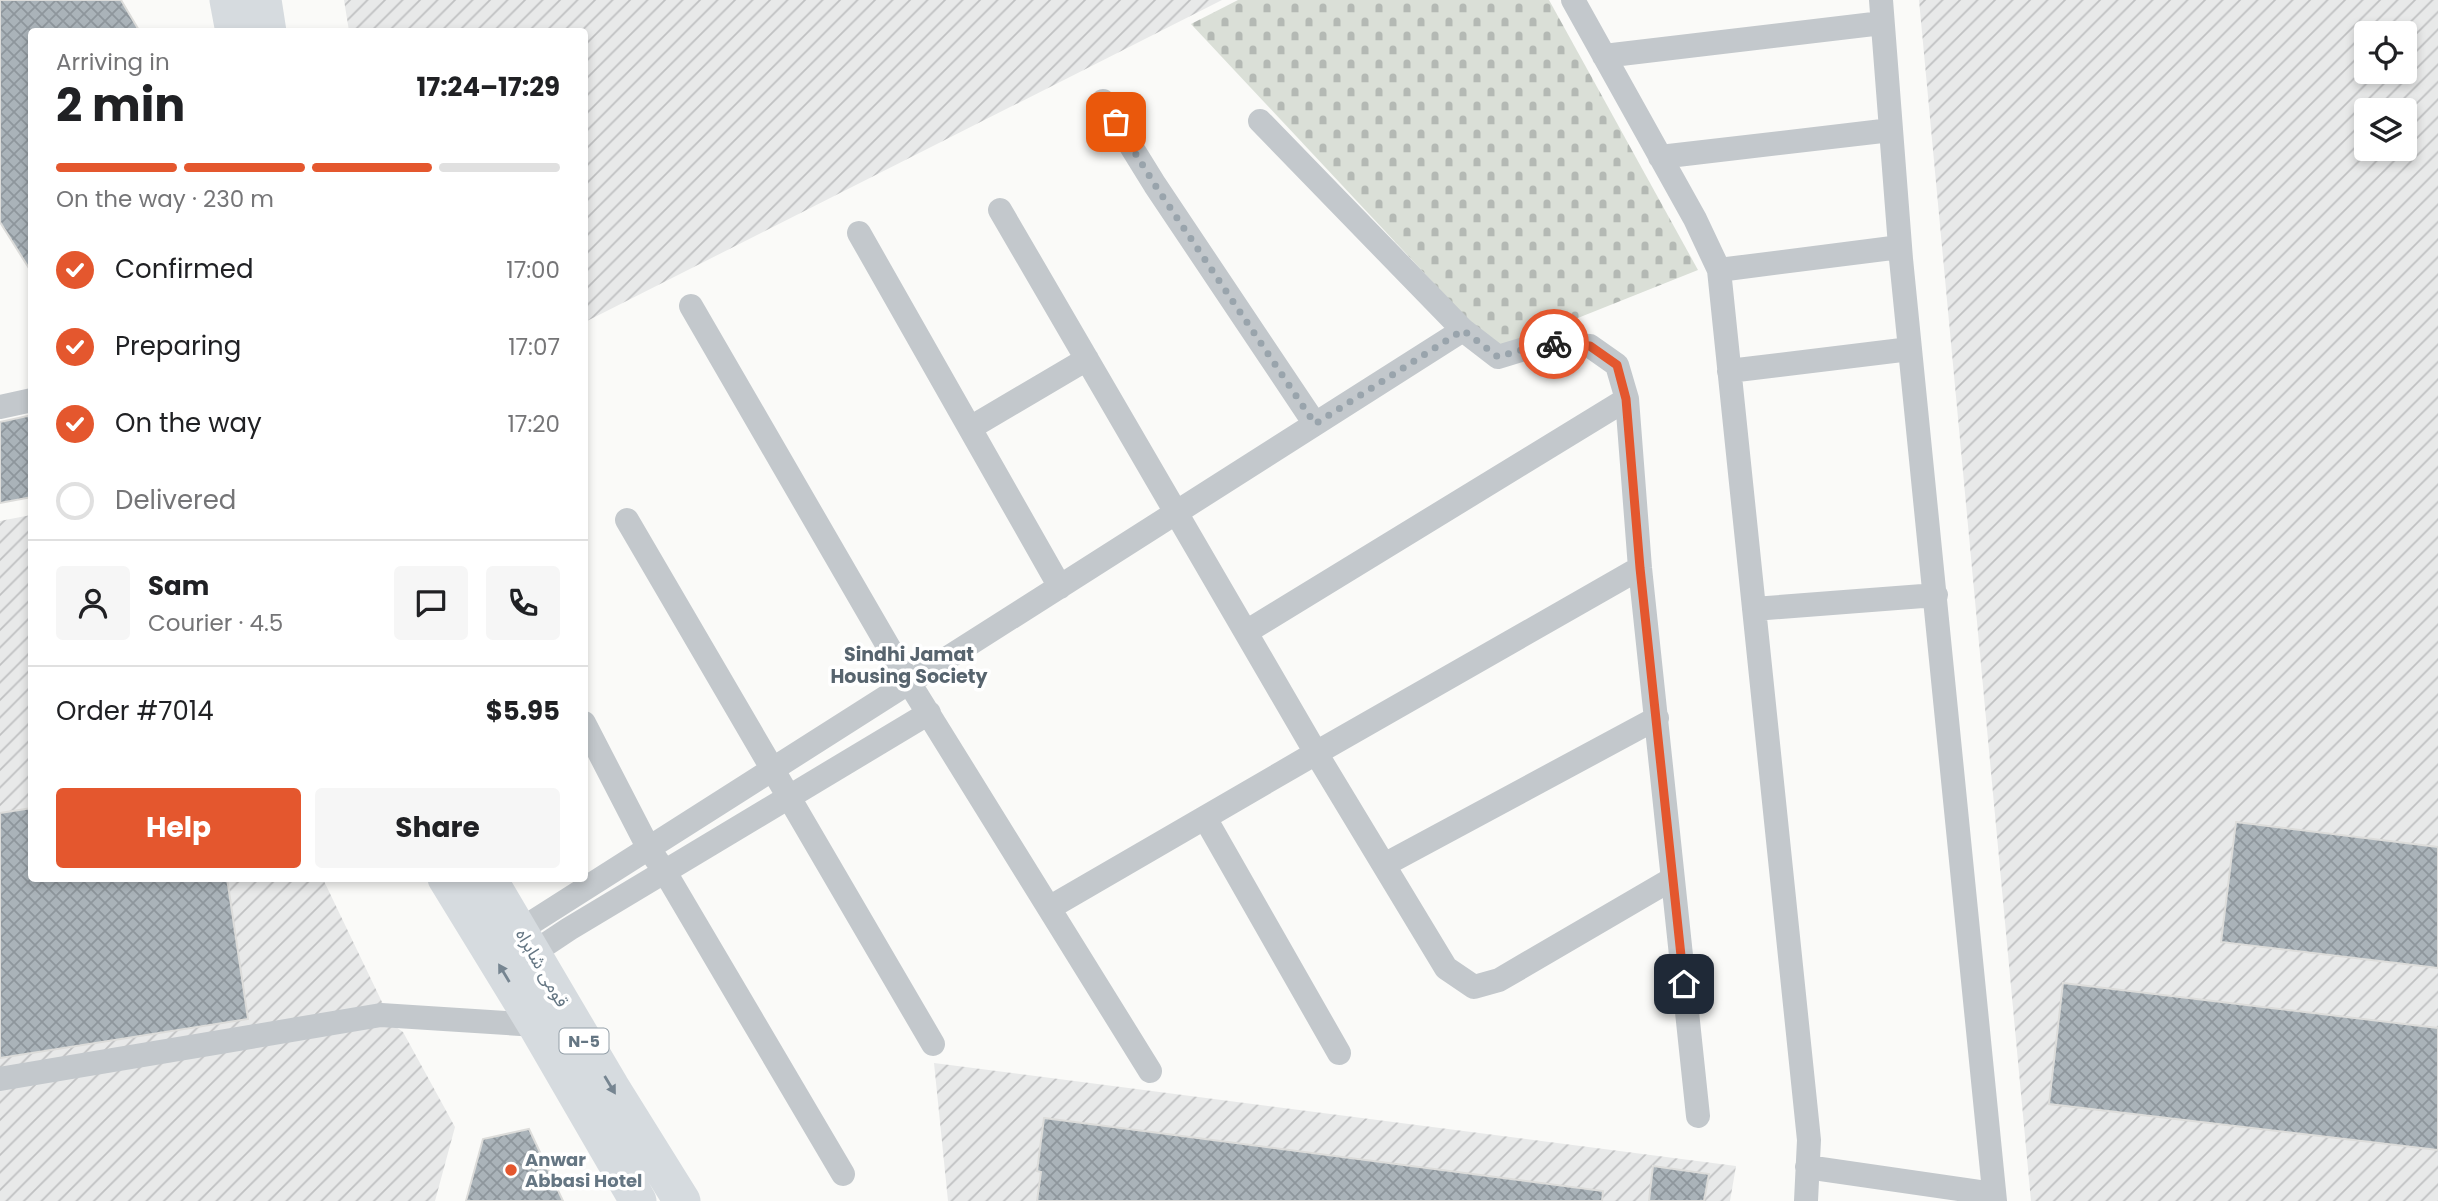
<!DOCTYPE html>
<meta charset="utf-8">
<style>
body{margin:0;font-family:Poppins,"Noto Sans Arabic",sans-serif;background:#f6f6f6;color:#202124;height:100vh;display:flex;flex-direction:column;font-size:26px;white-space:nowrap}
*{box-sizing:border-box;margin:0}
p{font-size:23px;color:#757577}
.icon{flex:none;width:38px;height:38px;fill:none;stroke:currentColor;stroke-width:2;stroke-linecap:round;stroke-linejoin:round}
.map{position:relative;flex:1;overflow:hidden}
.sheet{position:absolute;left:28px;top:28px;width:560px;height:854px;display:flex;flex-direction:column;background:#fff;border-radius:7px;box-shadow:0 4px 10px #0003}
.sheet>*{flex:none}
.buttons{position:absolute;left:2354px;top:21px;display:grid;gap:14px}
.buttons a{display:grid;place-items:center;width:63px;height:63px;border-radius:7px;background:#fff;box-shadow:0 4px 10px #0003;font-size:35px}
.pin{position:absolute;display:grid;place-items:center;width:60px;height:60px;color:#fff;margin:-30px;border-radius:14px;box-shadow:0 4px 10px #0006}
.courier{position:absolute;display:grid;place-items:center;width:70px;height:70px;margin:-35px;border:5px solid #e4572e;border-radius:50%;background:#fff;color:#222;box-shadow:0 2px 9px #0007}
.overview em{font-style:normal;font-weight:700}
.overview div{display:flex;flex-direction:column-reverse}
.overview{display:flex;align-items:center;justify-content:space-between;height:119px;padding:0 28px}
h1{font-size:46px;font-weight:700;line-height:52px}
.bar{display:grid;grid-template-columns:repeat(4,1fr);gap:10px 7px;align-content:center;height:84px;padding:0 28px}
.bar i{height:9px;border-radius:5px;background:#e0e0e0}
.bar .active{background:#e4572e}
.bar p{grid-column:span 4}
.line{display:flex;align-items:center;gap:18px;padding:0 28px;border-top:2px solid #e0e0e0}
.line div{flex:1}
.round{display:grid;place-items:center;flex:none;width:74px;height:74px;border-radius:7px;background:#f6f6f6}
ol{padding:0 28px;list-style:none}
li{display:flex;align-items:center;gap:21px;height:77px}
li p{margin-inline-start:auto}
li .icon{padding:7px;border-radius:50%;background:#e4572e;color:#fff;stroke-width:4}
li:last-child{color:#757577}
li i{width:38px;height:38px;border:4px solid #e0e0e0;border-radius:50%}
.cta{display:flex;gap:14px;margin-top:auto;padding:14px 28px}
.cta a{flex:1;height:80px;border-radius:7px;background:#e4572e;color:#fff;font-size:28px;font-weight:700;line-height:80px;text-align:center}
.cta a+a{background:#f6f6f6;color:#202124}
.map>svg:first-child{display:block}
.industrial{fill:url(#industrial-furrows);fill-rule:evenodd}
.cemetery{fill:url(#cemetery-stones)}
.building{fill:url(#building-cross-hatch);stroke:#dcdcda;stroke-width:2}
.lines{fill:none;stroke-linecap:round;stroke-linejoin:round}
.minor{stroke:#c3c8cc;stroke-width:24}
.highway{stroke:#d6dbdf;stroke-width:37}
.oneway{fill:#768591}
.done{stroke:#99a4ac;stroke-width:7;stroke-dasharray:0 12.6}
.route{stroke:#e4572e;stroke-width:9}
.poi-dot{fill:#e4572e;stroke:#fff;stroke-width:2.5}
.labels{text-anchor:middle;stroke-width:7;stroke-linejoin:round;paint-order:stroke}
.shield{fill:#fff;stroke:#939fa8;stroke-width:2}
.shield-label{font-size:16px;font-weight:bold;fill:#657683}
.street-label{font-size:18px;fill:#657683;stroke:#fff}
.poi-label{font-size:18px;font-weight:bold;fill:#657683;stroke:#fff;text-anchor:start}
.neighbourhood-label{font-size:19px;font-weight:bold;fill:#57646e;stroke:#fff}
</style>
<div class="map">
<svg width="2438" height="1201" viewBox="0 0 2438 1201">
<defs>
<pattern id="industrial-furrows" width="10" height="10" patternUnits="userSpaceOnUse" patternTransform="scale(1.75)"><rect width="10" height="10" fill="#e8e9e9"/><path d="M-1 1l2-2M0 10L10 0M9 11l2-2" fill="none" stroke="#c0c1c2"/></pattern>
<pattern id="cemetery-stones" width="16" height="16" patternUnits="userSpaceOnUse" patternTransform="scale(1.75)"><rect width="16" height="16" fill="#dadfd7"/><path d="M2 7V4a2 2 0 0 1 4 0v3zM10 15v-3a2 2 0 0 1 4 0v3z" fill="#b4b9b4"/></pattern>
<pattern id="building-cross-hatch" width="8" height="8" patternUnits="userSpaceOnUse" patternTransform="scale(1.75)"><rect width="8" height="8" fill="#aab3b9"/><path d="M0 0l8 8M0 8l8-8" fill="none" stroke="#8e969c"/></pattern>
</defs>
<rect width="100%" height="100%" fill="#fafaf8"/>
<path class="industrial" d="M344,0H1222L585,322L584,32L349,31Z
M1919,0H2438V1201H2031ZM2366,33H2404V72H2366ZM2366,110H2404V149H2366Z
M31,515L32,878L323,879L393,1025L403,1032L455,1127L435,1201H0V521Z
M934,1063L1736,1166L1730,1201H948Z"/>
<path class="cemetery" d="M1238,0H1549L1698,270L1505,347L1487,340L1191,24Z"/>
<path class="building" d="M0,0H121L140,32H32V273L0,222Z
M32,415V497L0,503V422Z
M32,808V878H227L248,1019L0,1058V813Z
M2236,822L2438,847V968L2221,942Z
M2063,983L2438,1028V1150L2049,1104Z
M1044,1118L1603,1191L1602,1201H1037L1041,1172L1037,1171Z
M529,1129L563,1201H466L483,1139Z
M1653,1166L1709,1174L1704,1201H1649Z"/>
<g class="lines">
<path class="minor" d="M1573,0L1695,219L1719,270L1809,1140L1806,1201
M1881,0L1901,259L1995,1201
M1604,56L1882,23
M1103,101L1155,185L1315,424
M1260,121L1463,330L1498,357L1541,344L1590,346L1617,365L1627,399L1640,568L1698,1116
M1660,157L1891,130
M1000,210L1316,753L1446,968L1474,987L1499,980L1672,879
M859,233L1060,587
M1719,270L1900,247
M691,306L910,684L1150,1071
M1729,371L1910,349
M0,407L32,400
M970,428L1087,359
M627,520L933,1044
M1754,609L1936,595
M1246,632L1627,399
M584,723L649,849L665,872L843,1174
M1205,818L1339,1053
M1384,865L1657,718
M1049,908L1316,753L1640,568
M520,930L1463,330
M533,953L569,929L929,713
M0,1079L381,1015L536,1025
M1807,1167L1993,1194"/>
<path class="highway" d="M228,0L234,32
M263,0L268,32
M446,878L536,1025L638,1201
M488,878L611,1087L682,1201"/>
</g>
<defs><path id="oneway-solid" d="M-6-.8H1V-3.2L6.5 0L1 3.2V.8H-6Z" transform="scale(1.75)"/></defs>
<g class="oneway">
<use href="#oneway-solid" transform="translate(504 973) rotate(-121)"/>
<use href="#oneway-solid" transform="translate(610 1085) rotate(59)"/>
</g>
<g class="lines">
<path class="done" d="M1116,122L1155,185L1315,424L1463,330L1498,357L1541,344H1554"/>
<path class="route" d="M1554,344L1590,346L1617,365L1626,399L1640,568L1684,984"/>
</g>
<circle class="poi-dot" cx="511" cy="1170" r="7"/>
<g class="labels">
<rect class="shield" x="559.5" y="1028.5" width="49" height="25" rx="5"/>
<g class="shield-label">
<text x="584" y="1047">N-5</text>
</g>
<g class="street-label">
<text transform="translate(542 968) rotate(60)" y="6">قومی شاہراہ</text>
</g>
<g class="poi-label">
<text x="525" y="1166">Anwar<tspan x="525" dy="21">Abbasi Hotel</tspan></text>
</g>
<g class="neighbourhood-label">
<text x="909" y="661">Sindhi Jamat<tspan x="909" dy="22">Housing Society</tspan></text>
</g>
</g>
</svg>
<div class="buttons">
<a><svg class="icon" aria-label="locate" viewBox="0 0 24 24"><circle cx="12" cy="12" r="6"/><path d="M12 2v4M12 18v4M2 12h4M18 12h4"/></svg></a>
<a><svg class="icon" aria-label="layers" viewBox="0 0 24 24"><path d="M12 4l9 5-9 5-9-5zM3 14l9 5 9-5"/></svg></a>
</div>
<div class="pin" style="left:1116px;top:122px;background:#ea580c"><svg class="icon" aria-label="bag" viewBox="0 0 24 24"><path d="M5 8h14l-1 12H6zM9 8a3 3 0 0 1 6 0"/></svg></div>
<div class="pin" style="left:1684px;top:984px;background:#1f2937"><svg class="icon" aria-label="home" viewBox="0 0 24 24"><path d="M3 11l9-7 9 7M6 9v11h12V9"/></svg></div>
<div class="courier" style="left:1554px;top:344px"><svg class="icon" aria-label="bike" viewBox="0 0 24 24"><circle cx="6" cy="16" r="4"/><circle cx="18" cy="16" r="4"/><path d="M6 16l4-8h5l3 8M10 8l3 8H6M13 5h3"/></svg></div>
<section class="sheet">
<div class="overview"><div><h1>2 min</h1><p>Arriving in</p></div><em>17:24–17:29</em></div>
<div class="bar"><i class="active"></i><i class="active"></i><i class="active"></i><i></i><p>On the way · 230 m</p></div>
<ol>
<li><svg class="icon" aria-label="check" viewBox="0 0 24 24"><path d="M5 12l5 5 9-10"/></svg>Confirmed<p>17:00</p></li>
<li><svg class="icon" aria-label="check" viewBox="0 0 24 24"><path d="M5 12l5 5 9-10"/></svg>Preparing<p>17:07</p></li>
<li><svg class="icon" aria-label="check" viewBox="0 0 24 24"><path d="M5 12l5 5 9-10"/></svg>On the way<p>17:20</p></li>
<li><i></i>Delivered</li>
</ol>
<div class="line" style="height:126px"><a class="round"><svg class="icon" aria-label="person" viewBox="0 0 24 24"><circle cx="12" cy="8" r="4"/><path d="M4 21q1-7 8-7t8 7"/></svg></a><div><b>Sam</b><p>Courier · 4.5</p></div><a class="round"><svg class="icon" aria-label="chat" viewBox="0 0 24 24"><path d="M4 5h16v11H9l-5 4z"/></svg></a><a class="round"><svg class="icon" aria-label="phone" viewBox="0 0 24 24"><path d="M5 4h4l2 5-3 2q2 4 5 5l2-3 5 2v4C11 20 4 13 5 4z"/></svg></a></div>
<div class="line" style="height:91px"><div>Order #7014</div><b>$5.95</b></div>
<div class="cta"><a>Help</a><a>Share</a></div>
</section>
</div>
